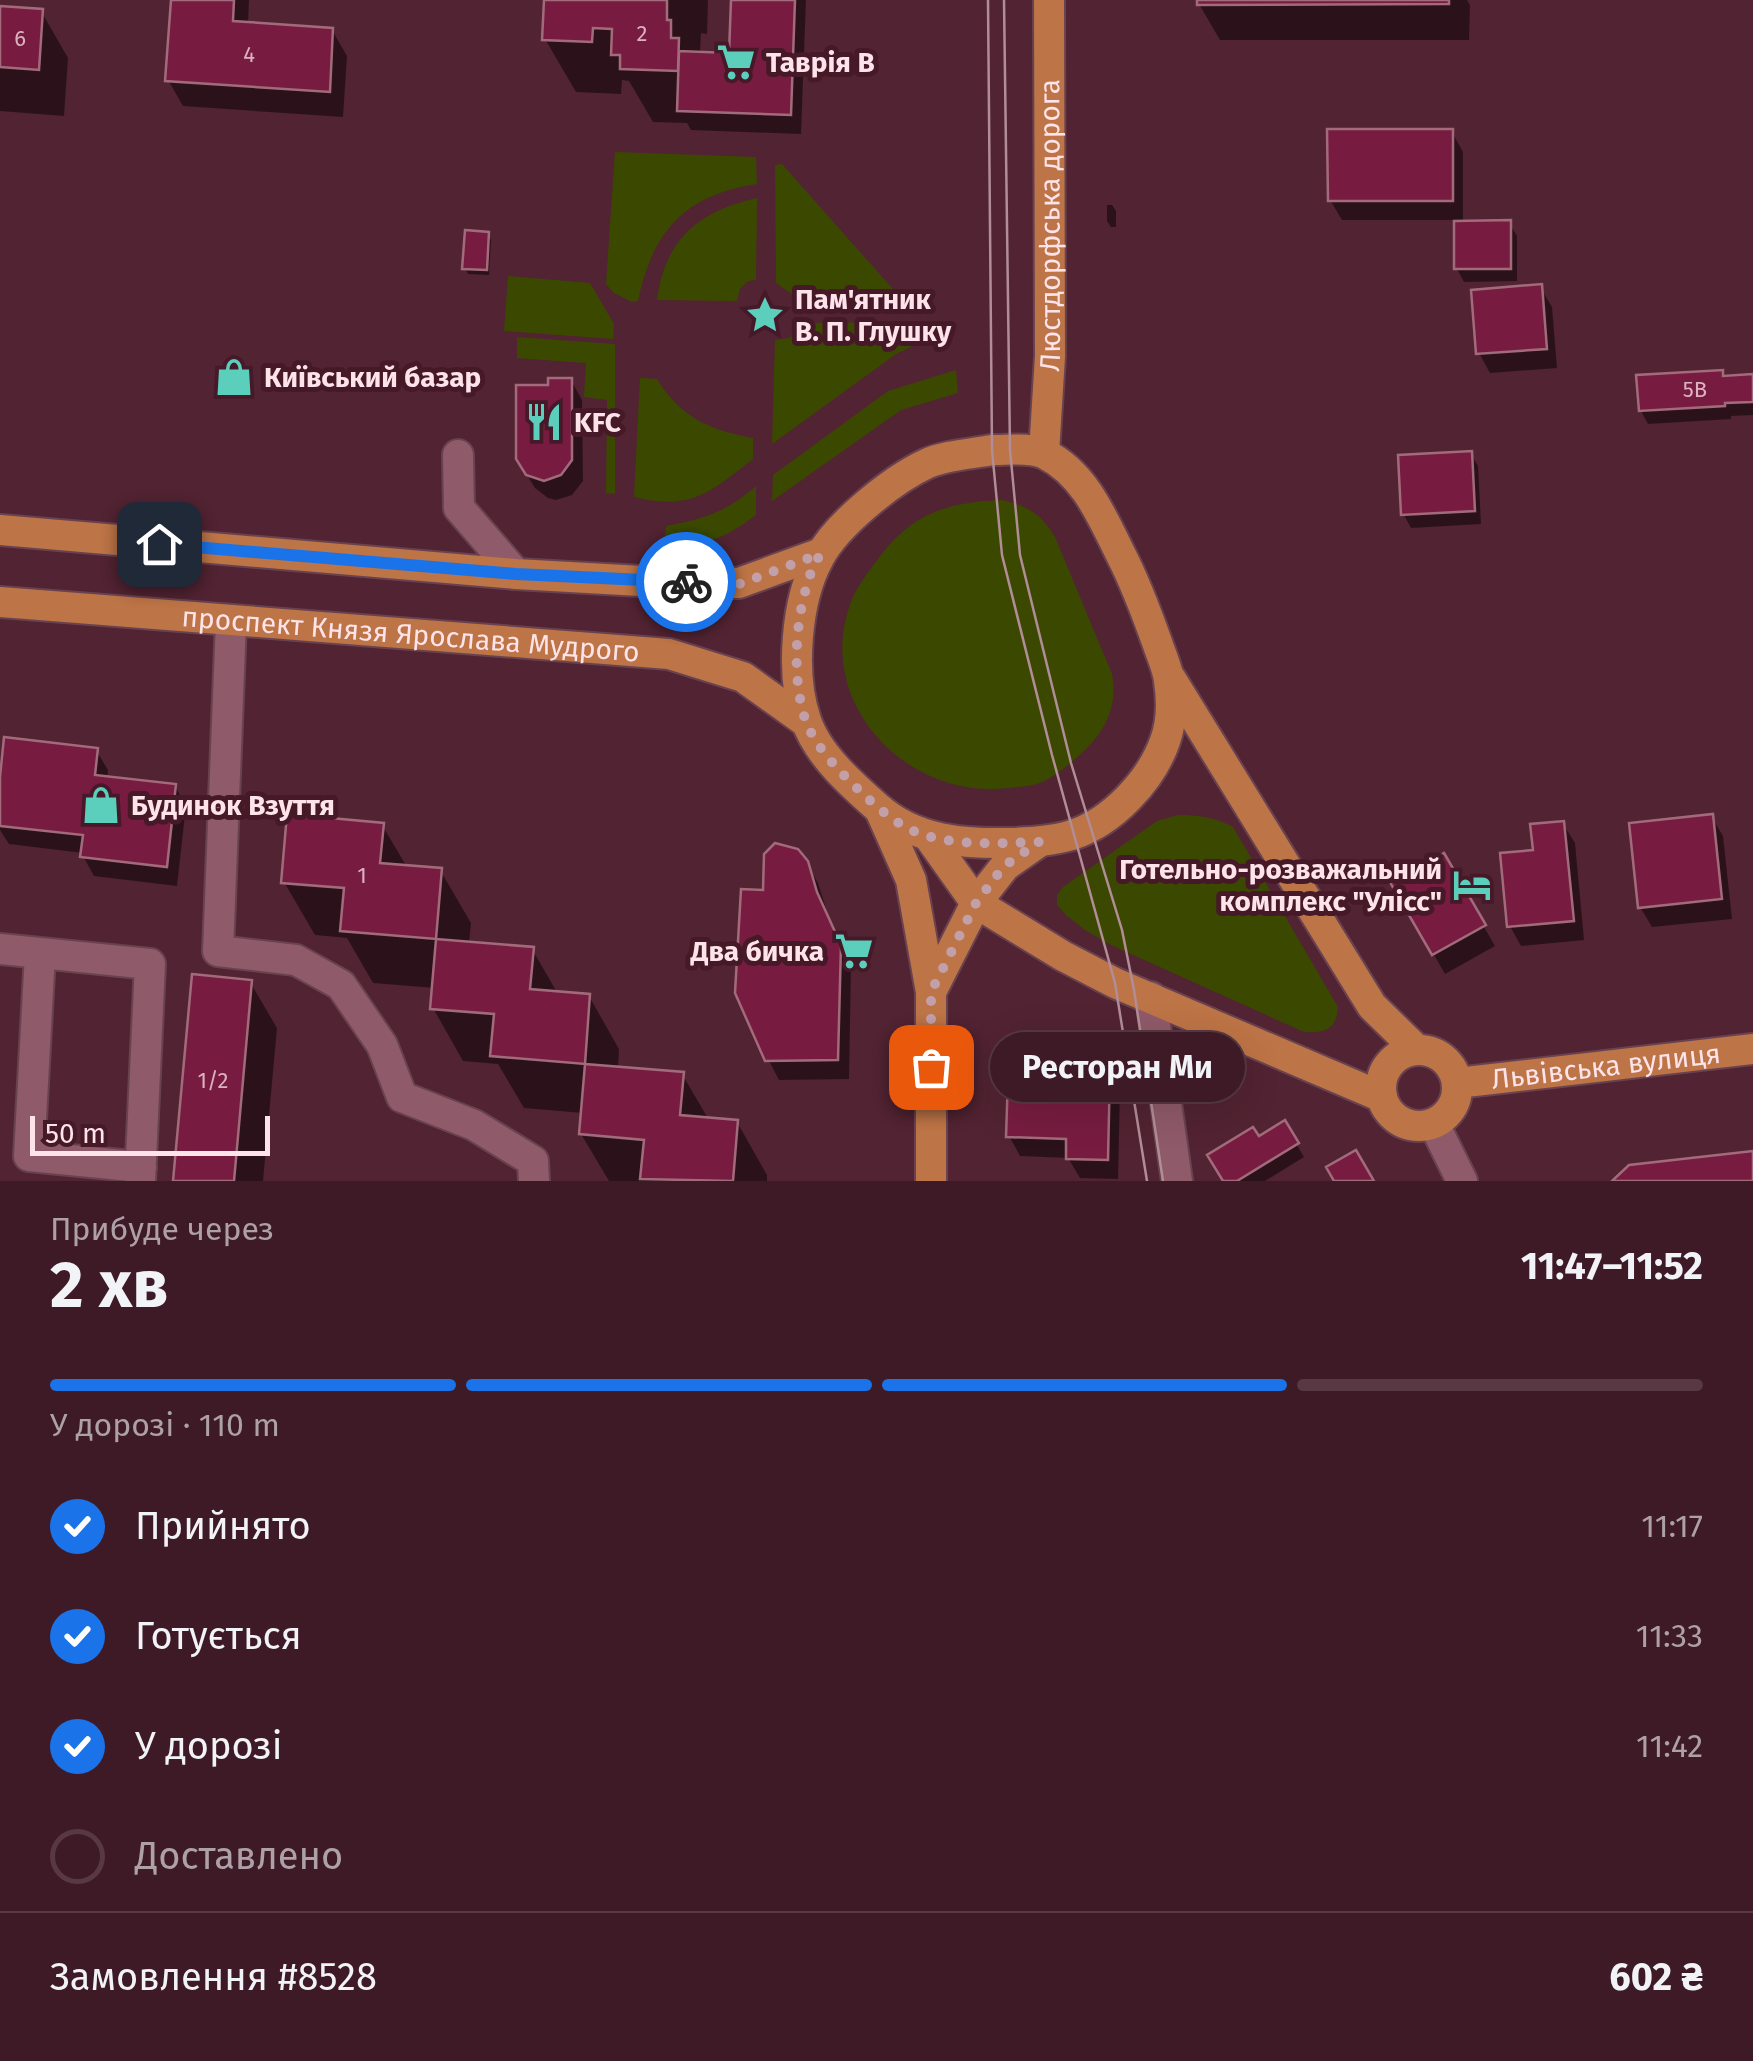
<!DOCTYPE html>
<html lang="uk">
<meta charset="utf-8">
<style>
body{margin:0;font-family:"Fira Sans",sans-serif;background:#492732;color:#f1f3f6;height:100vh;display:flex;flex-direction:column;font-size:38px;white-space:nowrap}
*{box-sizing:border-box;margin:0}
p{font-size:32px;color:#ada1a7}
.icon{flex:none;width:55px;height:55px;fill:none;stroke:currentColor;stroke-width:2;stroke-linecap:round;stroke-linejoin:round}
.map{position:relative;height:1181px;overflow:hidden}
.panel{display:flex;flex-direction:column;background:#3e1a26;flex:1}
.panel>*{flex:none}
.scale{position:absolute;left:30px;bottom:25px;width:240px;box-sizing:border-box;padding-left:10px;border:5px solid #fee4ea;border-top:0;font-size:28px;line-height:35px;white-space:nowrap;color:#fee4ea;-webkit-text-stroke:8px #461928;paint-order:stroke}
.pin{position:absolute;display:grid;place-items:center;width:85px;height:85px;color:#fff;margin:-42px;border-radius:20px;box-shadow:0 5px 15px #0006}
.courier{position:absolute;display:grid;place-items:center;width:100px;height:100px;margin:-50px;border:8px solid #1a73e8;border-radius:50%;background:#fff;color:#222;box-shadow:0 2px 12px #0007}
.bubble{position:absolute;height:70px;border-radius:35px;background:#3e1a26;box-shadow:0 10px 40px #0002,0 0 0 2px #573843;font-size:32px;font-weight:700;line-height:70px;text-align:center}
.overview em{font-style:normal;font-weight:700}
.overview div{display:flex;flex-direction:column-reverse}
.overview{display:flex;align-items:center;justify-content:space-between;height:170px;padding:0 50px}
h1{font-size:65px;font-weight:700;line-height:75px}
.bar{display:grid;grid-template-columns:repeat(4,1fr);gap:15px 10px;align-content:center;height:120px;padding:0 50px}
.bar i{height:12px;border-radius:8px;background:#573843}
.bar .selected{background:#1a73e8}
.bar p{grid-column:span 4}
.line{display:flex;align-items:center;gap:25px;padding:0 50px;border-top:2px solid #573843}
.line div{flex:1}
ol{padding:0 50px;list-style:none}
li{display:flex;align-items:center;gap:30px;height:110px}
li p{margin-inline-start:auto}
li .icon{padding:10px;border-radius:50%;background:#1a73e8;color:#fff;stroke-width:4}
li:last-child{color:#ada1a7}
li i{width:55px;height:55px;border:5px solid #573843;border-radius:50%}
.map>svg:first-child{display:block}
.green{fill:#3b4900}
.shadow{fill:#0007}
.building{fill:#771c40;stroke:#a26b7b;stroke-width:2.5}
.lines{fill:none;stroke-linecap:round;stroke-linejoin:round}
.minor-casing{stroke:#694250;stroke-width:34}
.major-casing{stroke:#694250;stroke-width:34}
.minor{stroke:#8f5a69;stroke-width:30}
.major{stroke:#bd7446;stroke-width:30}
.tram{stroke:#b18d97;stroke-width:2.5}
.done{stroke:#c2a0aa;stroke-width:10;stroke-dasharray:0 18}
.route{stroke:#1a73e8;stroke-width:12}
.labels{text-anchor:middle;stroke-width:10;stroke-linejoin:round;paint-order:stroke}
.number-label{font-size:22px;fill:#dcb2c0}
.poi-label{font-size:28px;font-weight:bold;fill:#fee4ea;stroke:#461928;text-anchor:start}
.street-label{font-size:28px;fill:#fee4ea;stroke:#461928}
</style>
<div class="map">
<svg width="1753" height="1181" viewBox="0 0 1753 1181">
<rect width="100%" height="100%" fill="#522332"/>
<path class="green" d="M615,152L756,157L757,184C685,195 653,230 638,301L632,302L614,293L606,284Z
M782,164L907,305L796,303L793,295L776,283L775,165Z
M757,198L756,280L748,281L740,289L737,301L657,300C665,239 699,211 757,198Z
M508,276L590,283L614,324L613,339L504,331Z
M918,322L934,341L917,344L896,354L772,444L775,340L790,338L796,323Z
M517,337L615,344V494L606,493L607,400L584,397L586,363L517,358Z
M956,370L958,393L901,410L772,501L773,475L888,391Z
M640,378L657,379C681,418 710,430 753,438V459C710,492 692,511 634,497Z
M756,486V515C724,539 704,546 664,548L666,526C705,519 726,512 756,486Z
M1002,500C1029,507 1040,513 1055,537L1112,674C1119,709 1102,737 1075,759C1066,767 1055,776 1044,781C1034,786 1019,787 1007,788C905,800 810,699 853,597C859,584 869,571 878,559C911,514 947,502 1002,500Z
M1178,815C1199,815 1214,817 1233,827L1338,1007C1337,1030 1324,1033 1304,1032L1111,945L1085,930L1067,916L1057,905V895L1063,887L1157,821Z"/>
<path class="shadow" d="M173,0H249L248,24L332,30L347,56L343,117L183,106L168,80Z
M546,0H708L707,34L701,33L700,54L731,55L733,0H806L801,134L691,130L687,123L653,122L629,81L622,80L621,94L576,92L545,39Z
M1199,0H1467L1470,5L1469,40H1220L1199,4Z
M0,8L41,11L68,58L64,116L0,111Z
M1452,132L1463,152V223H1509L1517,236V281L1464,282L1457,269V220H1342L1330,200Z
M1107,205H1112L1116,211V227H1111L1107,221Z
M488,235L491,240L489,275L468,274L465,268Z
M1540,287L1552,307L1557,368L1490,373L1479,353Z
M1722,373L1725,379L1753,377V415L1731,416V419L1648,424L1641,411Z
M571,380L582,400L583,481L572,495L556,500L548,498L535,488L522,467L550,387Z
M1471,454L1478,466L1481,524L1411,528L1404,515Z
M96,750L108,770L107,779L175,786L186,806L177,886L94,876L83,856V853L9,844L0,830V799Z
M1711,816L1723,836L1732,919L1652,927L1640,907Z
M1563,824L1575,843L1584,940L1521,946L1510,926L1535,852Z
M382,825L407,867L440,870L471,923L469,944L532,949L558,994L589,996L619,1049L618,1069L682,1074L709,1120L737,1122L767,1175V1181H609L581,1134L583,1113L524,1108L498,1064L463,1061L433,1008L435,988L373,983L347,938L315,935L284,882Z
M1443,856L1495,946L1445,974L1394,885Z
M806,862L818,883L828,915L851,967L849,1079L779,1080L768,1059L766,892Z
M250,982L277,1028L263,1181H176Z
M1055,1051L1065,1069L1109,1070L1120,1090L1118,1179L1080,1178L1068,1158L1020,1156L1009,1136Z
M1284,1123L1304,1157L1265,1181H1225Z"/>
<path class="building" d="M171,0H234L233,21L333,28L330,92L165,81Z
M544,0H667V20H671V38H679L678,71L620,69V55H611L612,29L593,28L592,42L542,40Z
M731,0H795L791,115L677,111L679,51L729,53Z
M1197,0H1449V4L1197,5Z
M0,6L43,9L39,70L0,67Z
M1327,129H1453V201H1328Z
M1511,220V269H1454V221Z
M465,230L489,232L487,270L462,269Z
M1542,284L1547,349L1476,354L1471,290Z
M1723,370V376L1753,374V402L1725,403V406L1639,411L1636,375Z
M548,378H572V460L561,475L544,481L526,475L516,459V385H548Z
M1472,451L1475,511L1401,515L1398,455Z
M4,737L98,748L95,775L176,784L167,867L80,857L83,835L0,826V777Z
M287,814L384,823L380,863L442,868L436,939L340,931L344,888L281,883Z
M1713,814L1722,899L1638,908L1629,823Z
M1564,821L1574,921L1507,927L1500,853L1533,850L1530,824Z
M775,843L798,849L808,861L817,892L841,945L838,1060L765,1061L735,993L741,889L763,890L764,854Z
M1444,853L1486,925L1432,955L1391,884Z
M436,939L534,947L530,989L590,994L585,1064L490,1056L494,1014L430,1009Z
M192,974L252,980L234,1181H173Z
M1009,1047L1057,1049V1066L1110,1068L1108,1160L1066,1159V1139L1006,1137Z
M585,1064L684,1072L680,1115L738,1120L733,1181L640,1179L644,1140L579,1134Z
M1285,1120L1299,1143L1237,1181H1223L1207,1155L1253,1127L1259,1136Z
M1356,1150L1374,1181H1334L1326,1167Z
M1753,1151V1181H1612L1629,1165Z"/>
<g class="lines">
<g class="minor-casing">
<path id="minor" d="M458,455L459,508L516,574
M231,621L218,951L296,960L341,985L382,1045L402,1097L474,1125L533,1161L534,1181
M0,949L150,964L140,1181
M40,954L29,1156L141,1167
M1151,997L1177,1181
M1434,1124L1462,1181"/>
</g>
<g class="major-casing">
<g id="major">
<path d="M992,450C1009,450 1030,447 1045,454C1085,474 1102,517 1121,555C1136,584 1147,614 1158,645C1162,657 1168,669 1169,681C1172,701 1172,722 1165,741C1151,781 1112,822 1072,835C1052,841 1032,842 1012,843C963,844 915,841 877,807C851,784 817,754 806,720C790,674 796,600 819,558C836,525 892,480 926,464C945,455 972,454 992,450Z"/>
<path id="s1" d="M1044,453L1050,356L1049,0"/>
<path d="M0,530L516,574L659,582L739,583L821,553"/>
<path id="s2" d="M0,602L669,654L743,677L806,722"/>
<path d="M1171,679L1372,1006L1417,1050"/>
<path d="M880,810L911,880L931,992V1181"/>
<path d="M929,837L976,903L1063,956L1115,983L1382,1097"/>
<path d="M931,992L976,903L1005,866L1039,842"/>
<circle cx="1419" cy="1088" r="38"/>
<path id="s3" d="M1457,1083L1753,1049"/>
</g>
</g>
<use href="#minor" class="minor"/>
<use href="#major" class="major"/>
<path class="tram" d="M988,0L992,450L1002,555L1052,755L1115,983L1147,1181
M1004,0L1010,450L1020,555L1071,763L1122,930L1134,990L1163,1181"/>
</g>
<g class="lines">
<path class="done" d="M686,582L739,584L820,554C816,563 810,572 808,582C795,622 792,678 805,719C815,747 840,772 861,792C881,811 904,831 931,837C967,846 1003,843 1039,842L1004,866L976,903L931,992V1067"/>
<path class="route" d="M159,544L516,574L686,582"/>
</g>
<defs>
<g id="supermarket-bare" transform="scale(3)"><path d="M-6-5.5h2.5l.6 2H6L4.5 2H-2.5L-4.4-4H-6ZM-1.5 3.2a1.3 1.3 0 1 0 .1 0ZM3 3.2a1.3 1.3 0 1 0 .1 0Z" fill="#5bcebc" stroke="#461928" stroke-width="2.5" paint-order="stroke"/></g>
<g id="sight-bare" transform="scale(3)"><path d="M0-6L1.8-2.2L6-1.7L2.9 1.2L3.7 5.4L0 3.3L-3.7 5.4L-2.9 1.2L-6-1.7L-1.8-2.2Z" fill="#5bcebc" stroke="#461928" stroke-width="2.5" paint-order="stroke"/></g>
<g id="shop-bare" transform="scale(3)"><path d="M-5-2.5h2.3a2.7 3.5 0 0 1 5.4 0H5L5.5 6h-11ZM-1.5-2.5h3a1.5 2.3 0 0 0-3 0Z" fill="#5bcebc" stroke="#461928" stroke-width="2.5" paint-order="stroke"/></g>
<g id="restaurant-bare" transform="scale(3)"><path d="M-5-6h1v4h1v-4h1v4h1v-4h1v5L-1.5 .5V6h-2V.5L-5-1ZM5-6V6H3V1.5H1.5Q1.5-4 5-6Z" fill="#5bcebc" stroke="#461928" stroke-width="2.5" paint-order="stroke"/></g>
<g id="hotel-bare" transform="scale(3)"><path d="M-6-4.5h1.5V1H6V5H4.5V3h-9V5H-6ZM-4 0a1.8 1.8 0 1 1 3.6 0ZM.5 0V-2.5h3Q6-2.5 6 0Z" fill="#5bcebc" stroke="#461928" stroke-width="2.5" paint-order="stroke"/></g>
</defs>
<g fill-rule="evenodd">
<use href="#supermarket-bare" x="736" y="62"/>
<use href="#sight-bare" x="765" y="315"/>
<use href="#shop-bare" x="234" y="377"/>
<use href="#restaurant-bare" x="544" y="422"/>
<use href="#shop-bare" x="101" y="805"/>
<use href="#hotel-bare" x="1472" y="885"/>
<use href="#supermarket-bare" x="854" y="951"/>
</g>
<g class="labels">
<g class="number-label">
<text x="642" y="41">2</text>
<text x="20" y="46">6</text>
<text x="249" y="62">4</text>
<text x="1695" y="397">5В</text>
<text x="362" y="883">1</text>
<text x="213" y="1088">1/2</text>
</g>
<g class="poi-label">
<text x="766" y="72">Таврія В</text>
<text x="795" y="309">Пам'ятник<tspan x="795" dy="32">В. П. Глушку</tspan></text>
<text x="264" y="387">Київський базар</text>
<text x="574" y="432">KFC</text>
<text x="131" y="815">Будинок Взуття</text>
<text x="1442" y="879" text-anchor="end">Готельно-розважальний<tspan x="1442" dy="32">комплекс "Улісс"</tspan></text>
<text x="824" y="961" text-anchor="end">Два бичка</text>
</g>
<g class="street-label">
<text dy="10" stroke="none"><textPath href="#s1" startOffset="228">Люстдорфська дорога</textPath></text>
<text dy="10" stroke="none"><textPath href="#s2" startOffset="412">проспект Князя Ярослава Мудрого</textPath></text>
<text dy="10" stroke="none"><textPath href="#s3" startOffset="150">Львівська вулиця</textPath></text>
</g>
</g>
</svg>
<div class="scale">50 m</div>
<div class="pin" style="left:931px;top:1067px;background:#ea580c"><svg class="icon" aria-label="bag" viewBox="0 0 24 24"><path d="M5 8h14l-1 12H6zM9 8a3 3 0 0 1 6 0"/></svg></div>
<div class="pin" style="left:159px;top:544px;background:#1f2937"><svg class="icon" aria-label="home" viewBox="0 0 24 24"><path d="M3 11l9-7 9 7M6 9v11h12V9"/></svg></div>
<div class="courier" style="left:686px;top:582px"><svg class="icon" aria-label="bike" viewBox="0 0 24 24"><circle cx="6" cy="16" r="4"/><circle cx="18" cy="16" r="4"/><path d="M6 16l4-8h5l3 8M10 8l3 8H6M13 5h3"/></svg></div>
<div class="bubble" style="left:990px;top:1032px;width:255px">Ресторан Ми</div>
</div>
<section class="panel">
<div class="overview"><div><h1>2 хв</h1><p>Прибуде через</p></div><em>11:47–11:52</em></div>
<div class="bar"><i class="selected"></i><i class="selected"></i><i class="selected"></i><i></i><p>У дорозі · 110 m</p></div>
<ol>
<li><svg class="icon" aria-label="check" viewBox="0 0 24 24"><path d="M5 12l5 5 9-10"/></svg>Прийнято<p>11:17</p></li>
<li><svg class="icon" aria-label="check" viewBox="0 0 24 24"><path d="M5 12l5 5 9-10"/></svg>Готується<p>11:33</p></li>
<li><svg class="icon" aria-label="check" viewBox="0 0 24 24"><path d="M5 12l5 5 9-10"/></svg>У дорозі<p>11:42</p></li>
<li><i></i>Доставлено</li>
</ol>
<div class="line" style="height:130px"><div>Замовлення #8528</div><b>602 ₴</b></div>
</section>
